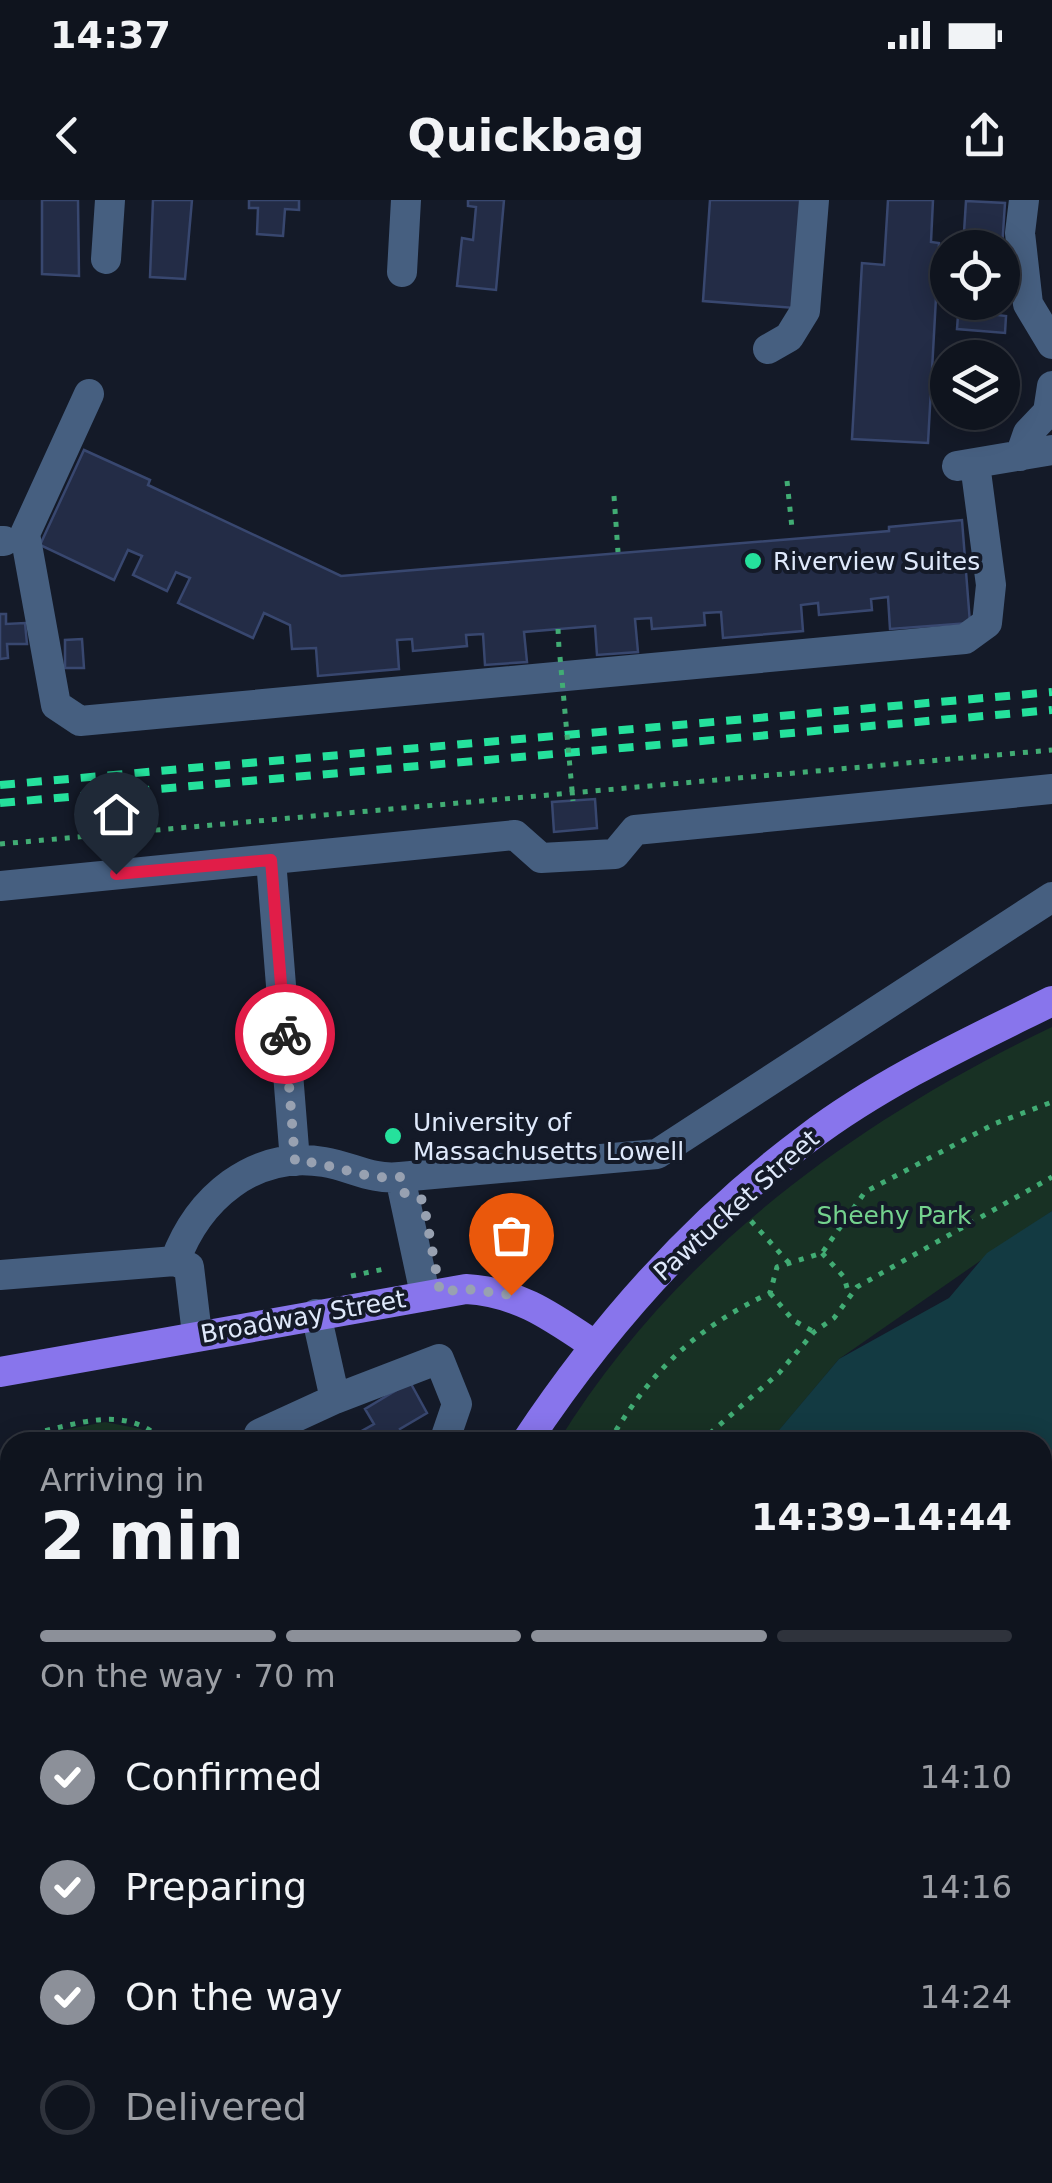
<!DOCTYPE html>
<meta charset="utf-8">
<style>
body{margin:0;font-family:"DejaVu Sans",sans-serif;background:#1d212b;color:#f1f3f6;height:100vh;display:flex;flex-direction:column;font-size:38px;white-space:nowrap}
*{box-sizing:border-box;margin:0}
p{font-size:32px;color:#9b9ea4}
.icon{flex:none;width:55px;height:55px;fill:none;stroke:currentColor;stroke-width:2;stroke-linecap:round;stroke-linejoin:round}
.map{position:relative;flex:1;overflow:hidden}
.sheet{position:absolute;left:0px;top:1232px;width:1052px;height:752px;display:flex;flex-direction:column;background:#0f141e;border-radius:30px 30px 0 0;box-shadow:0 5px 25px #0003,0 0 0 2px #2f333c}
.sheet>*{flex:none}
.controls{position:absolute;left:930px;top:30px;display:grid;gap:20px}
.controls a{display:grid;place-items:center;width:90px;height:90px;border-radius:50%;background:#0f141e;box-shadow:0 5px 25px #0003,0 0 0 2px #2f333c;font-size:50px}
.pin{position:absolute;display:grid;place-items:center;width:85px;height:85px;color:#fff;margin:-102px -42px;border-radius:50% 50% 50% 0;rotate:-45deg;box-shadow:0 0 10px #0007}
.pin .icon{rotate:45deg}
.courier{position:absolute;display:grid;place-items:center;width:100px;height:100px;margin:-50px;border:8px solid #e11d48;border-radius:50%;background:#fff;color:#222;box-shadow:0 2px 12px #0007}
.overview em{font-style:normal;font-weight:600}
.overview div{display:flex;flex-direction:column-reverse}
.overview{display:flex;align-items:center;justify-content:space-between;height:170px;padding:0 40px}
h1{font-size:65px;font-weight:600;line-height:75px}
.bar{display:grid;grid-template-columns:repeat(4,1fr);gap:15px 10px;align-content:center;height:120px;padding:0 40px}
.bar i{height:12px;border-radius:8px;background:#2f333c}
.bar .active{background:#8c9099}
.bar p{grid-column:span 4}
ol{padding:0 40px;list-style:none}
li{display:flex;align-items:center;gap:30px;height:110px}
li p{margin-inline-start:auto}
li .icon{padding:10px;border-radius:50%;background:#8c9099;color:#fff;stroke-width:4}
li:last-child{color:#9b9ea4}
li i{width:55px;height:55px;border:5px solid #2f333c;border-radius:50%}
.status{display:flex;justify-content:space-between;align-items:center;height:70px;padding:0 50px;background:#0f141e;direction:ltr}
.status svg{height:28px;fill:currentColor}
header{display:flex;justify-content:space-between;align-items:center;height:130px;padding:0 40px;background:#0f141e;font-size:45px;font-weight:600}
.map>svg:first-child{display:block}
.green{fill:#183124}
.water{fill:#133a42}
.building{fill:#232c46;stroke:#38476f;stroke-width:2.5}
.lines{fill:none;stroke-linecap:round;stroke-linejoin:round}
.path{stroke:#41ac74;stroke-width:5;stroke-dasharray:5 8;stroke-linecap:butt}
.minor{stroke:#465f80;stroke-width:30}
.major{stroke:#8875ec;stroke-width:30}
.rail{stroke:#25e19c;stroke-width:8;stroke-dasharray:15 12;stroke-linecap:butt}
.path-bridge{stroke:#41ac74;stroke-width:5;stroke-dasharray:5 8;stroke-linecap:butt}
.done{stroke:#98a1b1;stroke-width:10;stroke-dasharray:0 18}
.route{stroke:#e11d48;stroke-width:12}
.poi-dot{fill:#25e19c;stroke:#141a28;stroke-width:4}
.labels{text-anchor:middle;stroke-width:8;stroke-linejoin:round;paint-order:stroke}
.poi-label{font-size:25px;fill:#dfe9fb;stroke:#141a28;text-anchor:start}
.street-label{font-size:25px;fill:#dfe9fb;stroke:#141a28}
.park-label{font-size:25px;fill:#74d28e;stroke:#141a28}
</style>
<div class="status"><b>14:37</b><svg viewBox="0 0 49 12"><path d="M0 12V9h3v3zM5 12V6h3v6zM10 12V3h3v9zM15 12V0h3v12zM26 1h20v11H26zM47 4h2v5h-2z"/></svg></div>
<header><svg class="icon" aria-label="back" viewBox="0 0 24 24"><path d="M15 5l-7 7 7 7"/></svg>Quickbag<svg class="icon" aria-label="share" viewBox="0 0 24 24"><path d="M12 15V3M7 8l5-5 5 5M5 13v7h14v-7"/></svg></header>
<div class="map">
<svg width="1052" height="1983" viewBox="0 0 1052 1983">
<rect width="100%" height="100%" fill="#141a28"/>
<path class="green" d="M1052,827V1011L839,1159L771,1240L558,1242C674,1053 854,922 1052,827Z
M105,1222L141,1229L159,1242H30L48,1233Z
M10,1268V1808L0,1809V1414L4,1289Z"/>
<path class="water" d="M1052,1011V1983H170L175,1975H1042V1242H769L839,1159L949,1098L987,1053Z"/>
<path class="building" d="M42,0H78L79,76L42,74Z
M153,0H192L185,79L150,77Z
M249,0H299V10L285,9L283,36L257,34L258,8H249Z
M468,0H504L496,90L457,86L462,38L473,40L476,7L468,6Z
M710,0H804L795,108L703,101Z
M888,0H933L931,42L939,43L928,243L852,239L862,63L884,65Z
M966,1L1005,3L1002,48H963Z
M959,102H998L997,115L1006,116L1005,133L957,129Z
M84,250L150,280L148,285L341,376L889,331V327L962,320L970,423L890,429L888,397L871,399L872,410L819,415L818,403L801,405L803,431L723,438L721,412L704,413L705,425L652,429L651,418L635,419L638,452L597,455L595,426L524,432L527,462L485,465L483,434L466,435L467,446L413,451L412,439L397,440L399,469L318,476L316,448L292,449L290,425L264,413L253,438L178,403L190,378L176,372L167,391L133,375L142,356L128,350L114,380L40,345Z
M0,414H6V424L25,423L27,444H7L8,458L0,459Z
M82,439L84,468H65V440Z
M595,599L597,628L554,632L552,602Z
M410,1182L427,1213L400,1229L408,1242H342L374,1224L365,1209Z"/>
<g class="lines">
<path class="path" d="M787,281L792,328
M614,296L618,352
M558,429L559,449
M0,644L1052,550
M751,1021L789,1063
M822,1053L844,1077L849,1095
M351,1076L389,1068
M770,1093L793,1120L814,1132
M23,1242L30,1234C81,1224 124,1203 165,1242
M609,1242C650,1172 695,1128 770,1093L777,1067L822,1053L865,992L994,924L1052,902
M700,1242L779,1173L814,1132L834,1118L857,1087L1052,977
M0,1291L10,1262
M0,1811L10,1812"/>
<path class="minor" d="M1024,0L1020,33L1028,104L1052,144
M106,59L110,0
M402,72L406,0
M768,149L789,137L805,111L814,0
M89,194L25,334L56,505L80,521L965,439L987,423L991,385L975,264
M1020,256L1028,233L1048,212L1052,186
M957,266L1052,250
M0,341H4
M271,660L295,961
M0,686L515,635L541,658L615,654L635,630L1052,589
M400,977L657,954L1052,697
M175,1061C198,999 253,950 324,962C353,967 371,980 400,977L425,1094
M0,1075L175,1061L189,1067L197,1134
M316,1114L335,1199L439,1159L457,1204L444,1242
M259,1234L335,1199"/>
<path class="major" d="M0,1172L466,1089C518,1092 551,1116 594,1145
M526,1242C603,1126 695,1022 808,938C882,882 969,842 1052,801
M77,1983L82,1975"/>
<path class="rail" d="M0,585L1052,492
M0,603L1052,510"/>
<path class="path-bridge" d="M560,457L573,601"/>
</g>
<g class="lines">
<path class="done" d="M285,834L295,961C332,962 364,981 400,977L402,992L423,1000L440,1092L466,1089L511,1095"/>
<path class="route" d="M116,674L271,660L285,834"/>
</g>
<g class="poi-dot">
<circle cx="753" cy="361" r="10"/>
<circle cx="393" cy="936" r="10"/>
</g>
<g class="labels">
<g class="poi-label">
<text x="773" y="370">Riverview Suites</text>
<text x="413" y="931">University of<tspan x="413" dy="29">Massachusetts Lowell</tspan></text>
</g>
<g class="street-label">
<text transform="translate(736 1005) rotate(-42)" y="9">Pawtucket Street</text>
<text transform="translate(303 1116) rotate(-10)" y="9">Broadway Street</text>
</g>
<g class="park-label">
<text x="894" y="1024">Sheehy Park</text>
</g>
</g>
</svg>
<div class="controls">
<a><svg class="icon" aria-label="locate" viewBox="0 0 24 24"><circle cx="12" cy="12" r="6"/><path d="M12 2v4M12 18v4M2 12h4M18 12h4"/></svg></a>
<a><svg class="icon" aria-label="layers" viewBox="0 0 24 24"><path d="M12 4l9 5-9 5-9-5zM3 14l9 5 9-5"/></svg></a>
</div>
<div class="pin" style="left:511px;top:1095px;background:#ea580c"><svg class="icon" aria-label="bag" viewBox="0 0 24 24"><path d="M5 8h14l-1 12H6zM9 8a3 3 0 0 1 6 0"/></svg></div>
<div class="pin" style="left:116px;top:674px;background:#1f2937"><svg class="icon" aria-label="home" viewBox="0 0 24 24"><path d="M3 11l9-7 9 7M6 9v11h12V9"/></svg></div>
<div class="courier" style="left:285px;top:834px"><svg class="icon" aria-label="bike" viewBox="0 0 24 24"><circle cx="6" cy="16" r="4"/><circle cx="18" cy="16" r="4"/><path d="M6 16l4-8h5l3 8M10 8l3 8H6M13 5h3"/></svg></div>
<section class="sheet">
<div class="overview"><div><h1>2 min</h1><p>Arriving in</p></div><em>14:39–14:44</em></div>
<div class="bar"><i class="active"></i><i class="active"></i><i class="active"></i><i></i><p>On the way · 70 m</p></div>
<ol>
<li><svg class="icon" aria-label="check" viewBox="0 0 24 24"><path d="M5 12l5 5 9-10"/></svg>Confirmed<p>14:10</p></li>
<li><svg class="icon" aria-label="check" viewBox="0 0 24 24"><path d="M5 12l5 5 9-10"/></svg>Preparing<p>14:16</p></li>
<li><svg class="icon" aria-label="check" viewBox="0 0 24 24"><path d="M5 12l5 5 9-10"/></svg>On the way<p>14:24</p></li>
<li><i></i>Delivered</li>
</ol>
</section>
</div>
